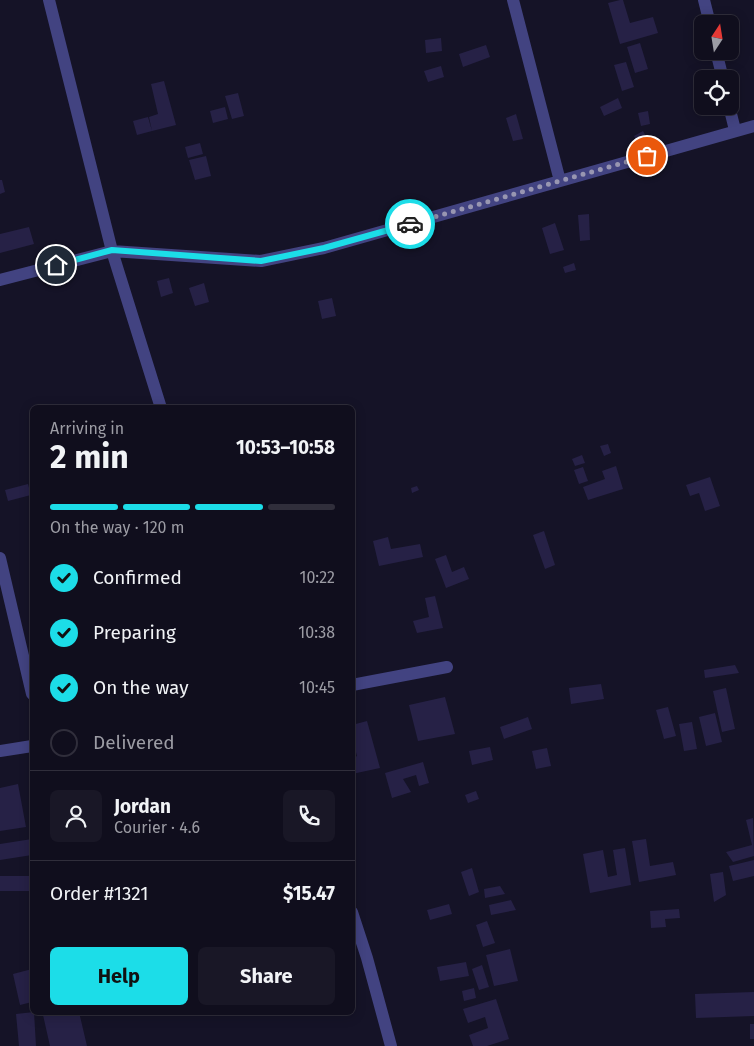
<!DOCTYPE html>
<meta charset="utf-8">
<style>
body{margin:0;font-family:"Fira Sans",sans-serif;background:#191726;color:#f1f3f6;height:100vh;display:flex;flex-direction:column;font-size:19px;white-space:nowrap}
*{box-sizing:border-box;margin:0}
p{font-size:16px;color:#9c9ca4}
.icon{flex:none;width:28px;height:28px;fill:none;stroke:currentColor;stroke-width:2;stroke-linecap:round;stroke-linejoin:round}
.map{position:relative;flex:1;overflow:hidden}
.drawer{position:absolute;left:30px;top:405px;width:325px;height:610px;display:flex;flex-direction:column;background:#100e1d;border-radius:8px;box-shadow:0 2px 12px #0003,0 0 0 1px #302e3b}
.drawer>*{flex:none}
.needle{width:32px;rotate:12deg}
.controls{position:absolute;left:694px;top:15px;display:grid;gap:10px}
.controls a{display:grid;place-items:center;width:45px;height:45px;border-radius:8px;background:#100e1d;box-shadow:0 2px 12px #0003,0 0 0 1px #302e3b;font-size:25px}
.pin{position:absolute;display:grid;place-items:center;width:42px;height:42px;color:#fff;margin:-21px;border:2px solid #fff;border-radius:50%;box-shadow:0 1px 5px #0007}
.courier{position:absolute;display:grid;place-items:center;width:50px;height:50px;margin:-25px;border:4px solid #1cdde8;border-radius:50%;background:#fff;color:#222;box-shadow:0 1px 6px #0007}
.overview em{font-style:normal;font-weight:700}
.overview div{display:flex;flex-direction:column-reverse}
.overview{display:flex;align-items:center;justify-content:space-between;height:85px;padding:0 20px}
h1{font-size:32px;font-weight:700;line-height:38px}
.bar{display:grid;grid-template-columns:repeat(4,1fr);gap:8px 5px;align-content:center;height:60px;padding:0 20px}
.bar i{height:6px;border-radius:4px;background:#302e3b}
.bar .selected{background:#1cdde8}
.bar p{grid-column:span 4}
.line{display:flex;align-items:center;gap:12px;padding:0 20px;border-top:1px solid #302e3b}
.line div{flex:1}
.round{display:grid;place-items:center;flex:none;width:52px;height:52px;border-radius:8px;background:#191726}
ol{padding:0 20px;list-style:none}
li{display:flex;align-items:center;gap:15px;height:55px}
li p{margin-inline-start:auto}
li .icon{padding:5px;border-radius:50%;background:#1cdde8;color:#111;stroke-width:4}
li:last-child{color:#9c9ca4}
li i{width:28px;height:28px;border:2px solid #302e3b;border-radius:50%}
.action{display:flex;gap:10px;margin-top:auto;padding:10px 20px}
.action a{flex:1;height:58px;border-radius:8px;background:#1cdde8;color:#111;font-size:20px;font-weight:700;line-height:58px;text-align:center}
.action a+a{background:#191726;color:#f1f3f6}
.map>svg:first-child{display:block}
.building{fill:#262146}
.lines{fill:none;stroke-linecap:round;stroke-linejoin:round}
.minor{stroke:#424381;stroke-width:12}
.done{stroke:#9896b1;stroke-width:5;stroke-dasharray:0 9}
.route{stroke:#1cdde8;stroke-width:6}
</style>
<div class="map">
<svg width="754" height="1046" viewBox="0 0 754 1046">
<rect width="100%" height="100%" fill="#151327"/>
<path class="building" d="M620,0H623L630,23L653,17L658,33L620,44L608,3Z
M441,38L442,51L426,53L425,40Z
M640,43L648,69L635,73L627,47Z
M486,45L490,57L463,67L459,54Z
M626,62L634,87L622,91L614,65Z
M441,66L444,77L428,82L424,71Z
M164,81L176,125L152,131L149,117L158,114L151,84Z
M238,93L244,116L232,119L225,96Z
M618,98L622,108L604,116L600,107Z
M225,107L228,119L213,123L210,111Z
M648,111L650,124L641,126L638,113Z
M516,114L523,139L513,141L506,118Z
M148,117L152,131L137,135L133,121Z
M643,131L647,138L638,143L634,136Z
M200,143L203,154L188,158L185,147Z
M206,156L211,176L195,180L189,160Z
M0,180H2L5,192L0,194Z
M589,214L590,240L580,241L578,215Z
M555,223L564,250L550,254L542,228Z
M29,227L34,244L0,253V234Z
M574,263L576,270L565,273L563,267Z
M169,278L173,293L161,297L157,281Z
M204,283L209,302L195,306L189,288Z
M332,298L336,316L322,319L318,301Z
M608,444L611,453L604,456L600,446Z
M582,455L585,463L575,466L572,459Z
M616,466L623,489L588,500L583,487L605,479L602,471Z
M583,467L588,481L579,484L574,470Z
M710,477L720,506L705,511L699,493L690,496L686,485Z
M28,484L31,495L8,501L5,490Z
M417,486L419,490L412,493L411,488Z
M544,531L555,565L545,569L533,535Z
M388,537L391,549L420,544L423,557L379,566L373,541Z
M446,555L452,572L464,567L469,579L446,588L435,559Z
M435,596L443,628L417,633L413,621L429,617L425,598Z
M735,665L739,673L705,678L704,670Z
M601,684L604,699L571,704L569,688Z
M726,688L735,729L722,732L713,691Z
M445,697L455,734L418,741L409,705Z
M668,707L676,736L664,739L656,710Z
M715,713L722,742L706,746L699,717Z
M528,717L532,729L504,739L500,727Z
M367,721L380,768L352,774V759L357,756L352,737V725Z
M692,722L697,749L684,751L679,724Z
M490,747L493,760L472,765L469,751Z
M547,748L551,766L536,769L532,751Z
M423,762L429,783L419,786L416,775L403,779L411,792L392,798L385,773Z
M18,784L26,827L0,831V788Z
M476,791L479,799L468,803L465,795Z
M753,818L754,856L733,862L726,852L752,845L746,820Z
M32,839V855L0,860V844Z
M646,839L650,866L673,862L676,875L639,882L632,841Z
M625,848L631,885L590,893L583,854L603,850L608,877L617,875L613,850Z
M754,860V876L733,881L729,866Z
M472,868L479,892L469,896L461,872Z
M723,872L726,895L714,902L710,874Z
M0,876H32V891H0Z
M500,886L505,894L485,898L484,889Z
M511,900L516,910L491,915L489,905Z
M449,904L452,914L430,920L427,910Z
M679,909L680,918L665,919L666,927L651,928L650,911Z
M487,921L495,943L483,947L476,925Z
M510,949L518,981L494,986L486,955Z
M466,962L469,976L440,981L437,967Z
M482,965L489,987L479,990L472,969Z
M32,969V1002L20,1005L13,974Z
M474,988L476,998L464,1001L462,991Z
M754,992V1016L696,1018L695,994Z
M496,999L509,1039L487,1046H473L469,1035L488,1028L485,1017L468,1023L463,1009Z
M34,1012L36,1046H19L16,1014Z
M56,1012H79L87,1046H50L43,1015Z
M750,1024H754V1039H750Z"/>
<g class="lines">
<path class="minor" d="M49,0L112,251L161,408
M513,0L560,181
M704,0L710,24
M716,51L723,79
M729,106L735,130
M0,280L112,251L261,261L324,248L754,126
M0,558L32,694
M352,685L447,667
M0,751L32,746
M352,912L367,958L391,1046"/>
</g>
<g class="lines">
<path class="done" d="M410,224L647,156"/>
<path class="route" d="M56,265L112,250L261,261L324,248L410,224"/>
</g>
</svg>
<div class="controls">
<a><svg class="needle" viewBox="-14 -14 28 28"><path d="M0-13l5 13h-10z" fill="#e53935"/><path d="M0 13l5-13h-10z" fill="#9c9ca4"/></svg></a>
<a><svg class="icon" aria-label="locate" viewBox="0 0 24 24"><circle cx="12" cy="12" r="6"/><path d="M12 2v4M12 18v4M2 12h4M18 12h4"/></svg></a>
</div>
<div class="pin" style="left:647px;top:156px;background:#ea580c"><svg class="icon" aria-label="bag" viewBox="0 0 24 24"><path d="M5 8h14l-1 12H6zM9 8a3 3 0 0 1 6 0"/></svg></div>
<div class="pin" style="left:56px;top:265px;background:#1f2937"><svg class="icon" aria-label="home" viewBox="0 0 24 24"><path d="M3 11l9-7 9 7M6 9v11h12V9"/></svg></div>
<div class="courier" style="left:410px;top:224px"><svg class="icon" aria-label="car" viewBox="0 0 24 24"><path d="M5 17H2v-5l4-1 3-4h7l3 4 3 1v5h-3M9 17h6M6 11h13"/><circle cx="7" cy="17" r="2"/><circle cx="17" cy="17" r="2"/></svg></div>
<section class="drawer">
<div class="overview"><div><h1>2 min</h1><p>Arriving in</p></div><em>10:53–10:58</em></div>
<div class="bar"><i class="selected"></i><i class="selected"></i><i class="selected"></i><i></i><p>On the way · 120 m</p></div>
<ol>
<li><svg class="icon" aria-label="check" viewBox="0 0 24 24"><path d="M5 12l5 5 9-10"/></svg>Confirmed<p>10:22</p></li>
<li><svg class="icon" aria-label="check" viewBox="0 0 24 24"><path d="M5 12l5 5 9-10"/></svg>Preparing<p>10:38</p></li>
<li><svg class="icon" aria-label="check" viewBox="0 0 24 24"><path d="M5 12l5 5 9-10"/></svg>On the way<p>10:45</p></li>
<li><i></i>Delivered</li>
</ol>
<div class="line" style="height:90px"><a class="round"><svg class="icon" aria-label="person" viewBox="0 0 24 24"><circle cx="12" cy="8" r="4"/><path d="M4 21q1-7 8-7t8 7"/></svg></a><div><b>Jordan</b><p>Courier · 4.6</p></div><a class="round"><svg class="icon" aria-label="phone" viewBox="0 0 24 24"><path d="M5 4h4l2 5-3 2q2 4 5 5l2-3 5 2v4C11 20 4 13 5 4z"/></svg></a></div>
<div class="line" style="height:65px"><div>Order #1321</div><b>$15.47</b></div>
<div class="action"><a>Help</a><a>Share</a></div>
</section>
</div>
